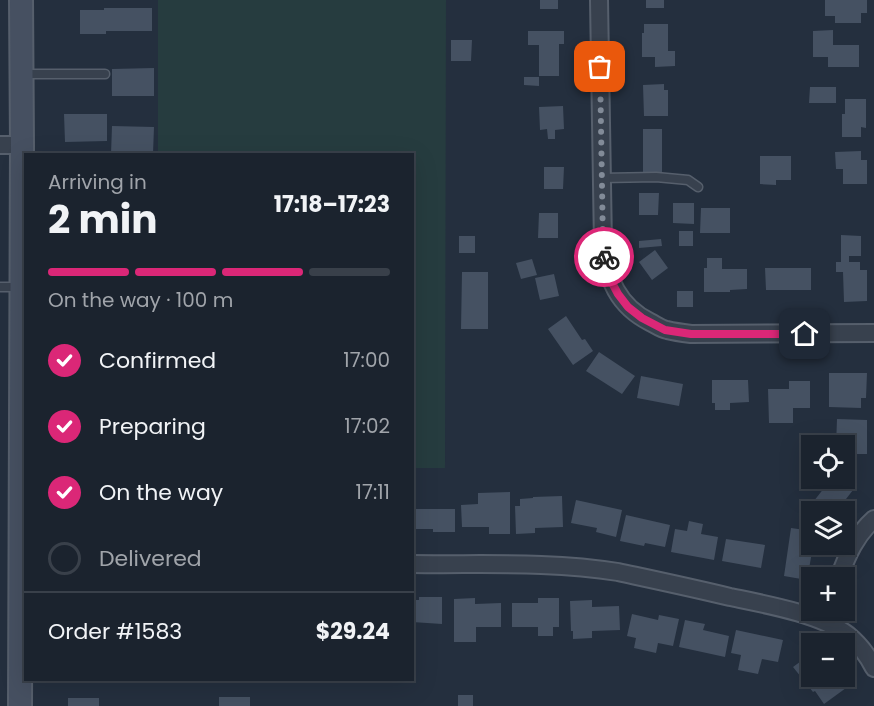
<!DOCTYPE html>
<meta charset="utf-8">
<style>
body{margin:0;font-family:Poppins,sans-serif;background:#242b36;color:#f1f3f6;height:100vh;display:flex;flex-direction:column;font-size:22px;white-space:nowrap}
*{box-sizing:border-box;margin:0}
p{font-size:20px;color:#a0a4aa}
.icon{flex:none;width:33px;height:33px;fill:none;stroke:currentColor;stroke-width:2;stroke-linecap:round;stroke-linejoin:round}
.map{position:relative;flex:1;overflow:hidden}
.side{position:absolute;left:24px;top:153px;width:390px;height:528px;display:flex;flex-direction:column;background:#1b232e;border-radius:0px;box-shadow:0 6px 24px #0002,0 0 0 2px #39404a}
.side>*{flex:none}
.tools{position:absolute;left:801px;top:435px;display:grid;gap:12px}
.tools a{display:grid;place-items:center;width:54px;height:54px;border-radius:0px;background:#1b232e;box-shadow:0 6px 24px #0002,0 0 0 2px #39404a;font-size:30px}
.pin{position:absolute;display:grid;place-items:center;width:51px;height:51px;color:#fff;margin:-26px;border-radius:12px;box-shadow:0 3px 9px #0006}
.courier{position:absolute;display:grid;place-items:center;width:60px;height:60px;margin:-30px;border:4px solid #db2777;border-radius:50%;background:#fff;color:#222;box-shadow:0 2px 8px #0007}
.headline em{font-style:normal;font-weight:700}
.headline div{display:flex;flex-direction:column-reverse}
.headline{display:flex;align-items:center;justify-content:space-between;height:102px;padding:0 24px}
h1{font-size:39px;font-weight:700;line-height:45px}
.bar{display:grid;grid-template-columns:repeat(4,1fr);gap:9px 6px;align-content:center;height:72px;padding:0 24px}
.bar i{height:8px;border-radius:4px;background:#39404a}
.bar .on{background:#db2777}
.bar p{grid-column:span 4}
.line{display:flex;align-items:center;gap:15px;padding:0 24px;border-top:2px solid #39404a}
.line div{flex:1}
ol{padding:0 24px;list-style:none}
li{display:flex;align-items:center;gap:18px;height:66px}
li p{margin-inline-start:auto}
li .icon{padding:6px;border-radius:50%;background:#db2777;color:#fff;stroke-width:4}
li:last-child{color:#a0a4aa}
li i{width:33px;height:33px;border:3px solid #39404a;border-radius:50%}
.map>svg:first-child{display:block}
.green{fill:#263c3f}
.building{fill:#455162}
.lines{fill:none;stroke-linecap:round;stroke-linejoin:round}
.service-casing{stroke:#565f6c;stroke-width:11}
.minor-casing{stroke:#565f6c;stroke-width:20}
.secondary-casing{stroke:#565f6c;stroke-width:26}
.service{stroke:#38414e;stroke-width:8}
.minor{stroke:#38414e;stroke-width:16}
.secondary{stroke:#465061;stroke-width:22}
.done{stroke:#828b98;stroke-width:6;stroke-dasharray:0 10.8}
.route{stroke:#db2777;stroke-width:8}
</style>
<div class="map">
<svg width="874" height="706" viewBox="0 0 874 706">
<rect width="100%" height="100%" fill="#242f3e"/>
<path class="green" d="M158,0H446L445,468H413L412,154H158Z"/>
<path class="building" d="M540,0H558V9H540Z
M646,0H664V8H646Z
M825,0H867V13H861V23H835V16H825Z
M104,8H152V31H106V34H80V10H104Z
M644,24H668V51H675V66L655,67V57H642V33H644Z
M833,30V45H859V67H828V57H813V31Z
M528,31H564V44H559V76H539V45H528Z
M451,40H472L471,61H451Z
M154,68V96H112V69Z
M524,77H539V86L524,85Z
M664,84V90H668V116H644L643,85Z
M810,87H836V103H809Z
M845,99H866V128L861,127V137H842V114H845Z
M563,106L564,129L555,130V139H548L547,129L540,130L539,107Z
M64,114H107V141L65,142Z
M112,126L154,127L153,154H111Z
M643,129H662V174L643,173Z
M861,151V160H867V184H843V169H836L835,152Z
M760,156H791V180H776V185L760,184Z
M544,167H564L563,189H544Z
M639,193H659L658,215H639Z
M673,203H694V224L673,223Z
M701,208H730V233H700Z
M539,213H558V238H538Z
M679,231H693V246H679Z
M841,235L861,236V256H849V262H860V270H867V301L844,302L843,272H836V262H841Z
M459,236H475V253H459Z
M661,239L662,246L639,248V241Z
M655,250L668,268L652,280L639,262Z
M707,258H722V269H747V289L730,290V292H704V268H707Z
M532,259L537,275L521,279L516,263Z
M765,268H811V290H766Z
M462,272H488V329H461Z
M554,274L559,296L540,300L535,278Z
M677,291H693V307H677Z
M566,316L582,340L585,339L593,351L573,365L548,329Z
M599,352L635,376L622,394L586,371Z
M829,373H867L866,398H861V408L829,407Z
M641,376L683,384L679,406L637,398Z
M712,380H748L749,402L730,403V410H715V403H712Z
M789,381H810V408H793V423H769L768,389H789Z
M837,419L867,420V454H844V446H836Z
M799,452H807V464L800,465Z
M832,478H838L853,490L836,512H812V515L806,511Z
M510,492V534H489V527H462L461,505L478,504V493Z
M562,496L563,527L535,528V533L516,534L515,506H520V499L533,498V497Z
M576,500L622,510L616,537L596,532L597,528L571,523Z
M412,509H455V532H433V529H412Z
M626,515L670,525L665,547L645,543L644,546L620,541Z
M689,521L703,524L701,534L718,537L714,560L671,552L675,529L687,531Z
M791,528L812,531V544H819L818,554L812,552L807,580L784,576Z
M726,539L765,545L761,568L722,561Z
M419,597H442V624L412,622V600H419Z
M475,598V604L501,603V627H476V642H454V599Z
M538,598H559V627H553V636H538V627H512V603H538Z
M592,600V607L619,606L620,630L592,631V638L573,639V631H571L570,601Z
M632,614L658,620L659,615L679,619L673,646L658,643L656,653L634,648L636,638L627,636Z
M685,620L705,624L703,630L729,636L725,657L679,647Z
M736,630L783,640L778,662L762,659L758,674L738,670L741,655L731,653Z
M812,653V676H837L846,688L824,704L815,691L813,692L793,667Z
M458,695H473V706H458Z
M219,697H250V706H219Z
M68,698H99V706H68Z"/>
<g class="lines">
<g class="service-casing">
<path id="service" d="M22,74H105
M602,178L656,177L688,180L698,187
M0,287H21"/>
</g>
<g class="minor-casing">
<path id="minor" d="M599,0L603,245C607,279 618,306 650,322C656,325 661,329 667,330C675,332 683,333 691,334L874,333
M0,145H22
M412,564C481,565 550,561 618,572C655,580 693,588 730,597C764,604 821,614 848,635C859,644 868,656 874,668
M839,578C847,555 856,535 874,519"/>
</g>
<g class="secondary-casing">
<path id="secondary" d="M20,706L22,145L21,0"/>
</g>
<use href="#service" class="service"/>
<use href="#minor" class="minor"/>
<use href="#secondary" class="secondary"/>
</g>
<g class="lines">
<path class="done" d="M600,67L603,245L604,257"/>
<path class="route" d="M604,257L610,279L618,294L628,307L642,318L665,330L691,334H805"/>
</g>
</svg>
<div class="tools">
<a><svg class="icon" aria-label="locate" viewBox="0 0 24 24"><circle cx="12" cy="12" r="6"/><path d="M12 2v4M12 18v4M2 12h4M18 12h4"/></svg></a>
<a><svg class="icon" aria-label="layers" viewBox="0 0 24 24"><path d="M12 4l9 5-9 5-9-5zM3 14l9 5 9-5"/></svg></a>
<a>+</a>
<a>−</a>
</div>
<div class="pin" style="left:600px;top:67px;background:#ea580c"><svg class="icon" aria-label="bag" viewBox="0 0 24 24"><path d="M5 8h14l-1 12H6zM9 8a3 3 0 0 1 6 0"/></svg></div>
<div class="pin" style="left:805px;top:334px;background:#1f2937"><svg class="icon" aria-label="home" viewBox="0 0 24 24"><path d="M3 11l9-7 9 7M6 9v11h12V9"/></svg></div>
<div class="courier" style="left:604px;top:257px"><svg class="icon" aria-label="bike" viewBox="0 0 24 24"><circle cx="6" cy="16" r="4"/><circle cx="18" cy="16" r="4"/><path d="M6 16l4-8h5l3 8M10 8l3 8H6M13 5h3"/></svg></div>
<section class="side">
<div class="headline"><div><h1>2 min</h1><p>Arriving in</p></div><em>17:18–17:23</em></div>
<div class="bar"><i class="on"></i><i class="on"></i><i class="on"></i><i></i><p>On the way · 100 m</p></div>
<ol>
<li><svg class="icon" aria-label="check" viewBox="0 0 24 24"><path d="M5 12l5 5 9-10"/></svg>Confirmed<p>17:00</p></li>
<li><svg class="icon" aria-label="check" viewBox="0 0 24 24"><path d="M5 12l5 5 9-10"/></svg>Preparing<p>17:02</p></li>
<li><svg class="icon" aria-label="check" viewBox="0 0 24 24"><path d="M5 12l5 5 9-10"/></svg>On the way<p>17:11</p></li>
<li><i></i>Delivered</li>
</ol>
<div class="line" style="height:78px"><div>Order #1583</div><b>$29.24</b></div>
</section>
</div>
